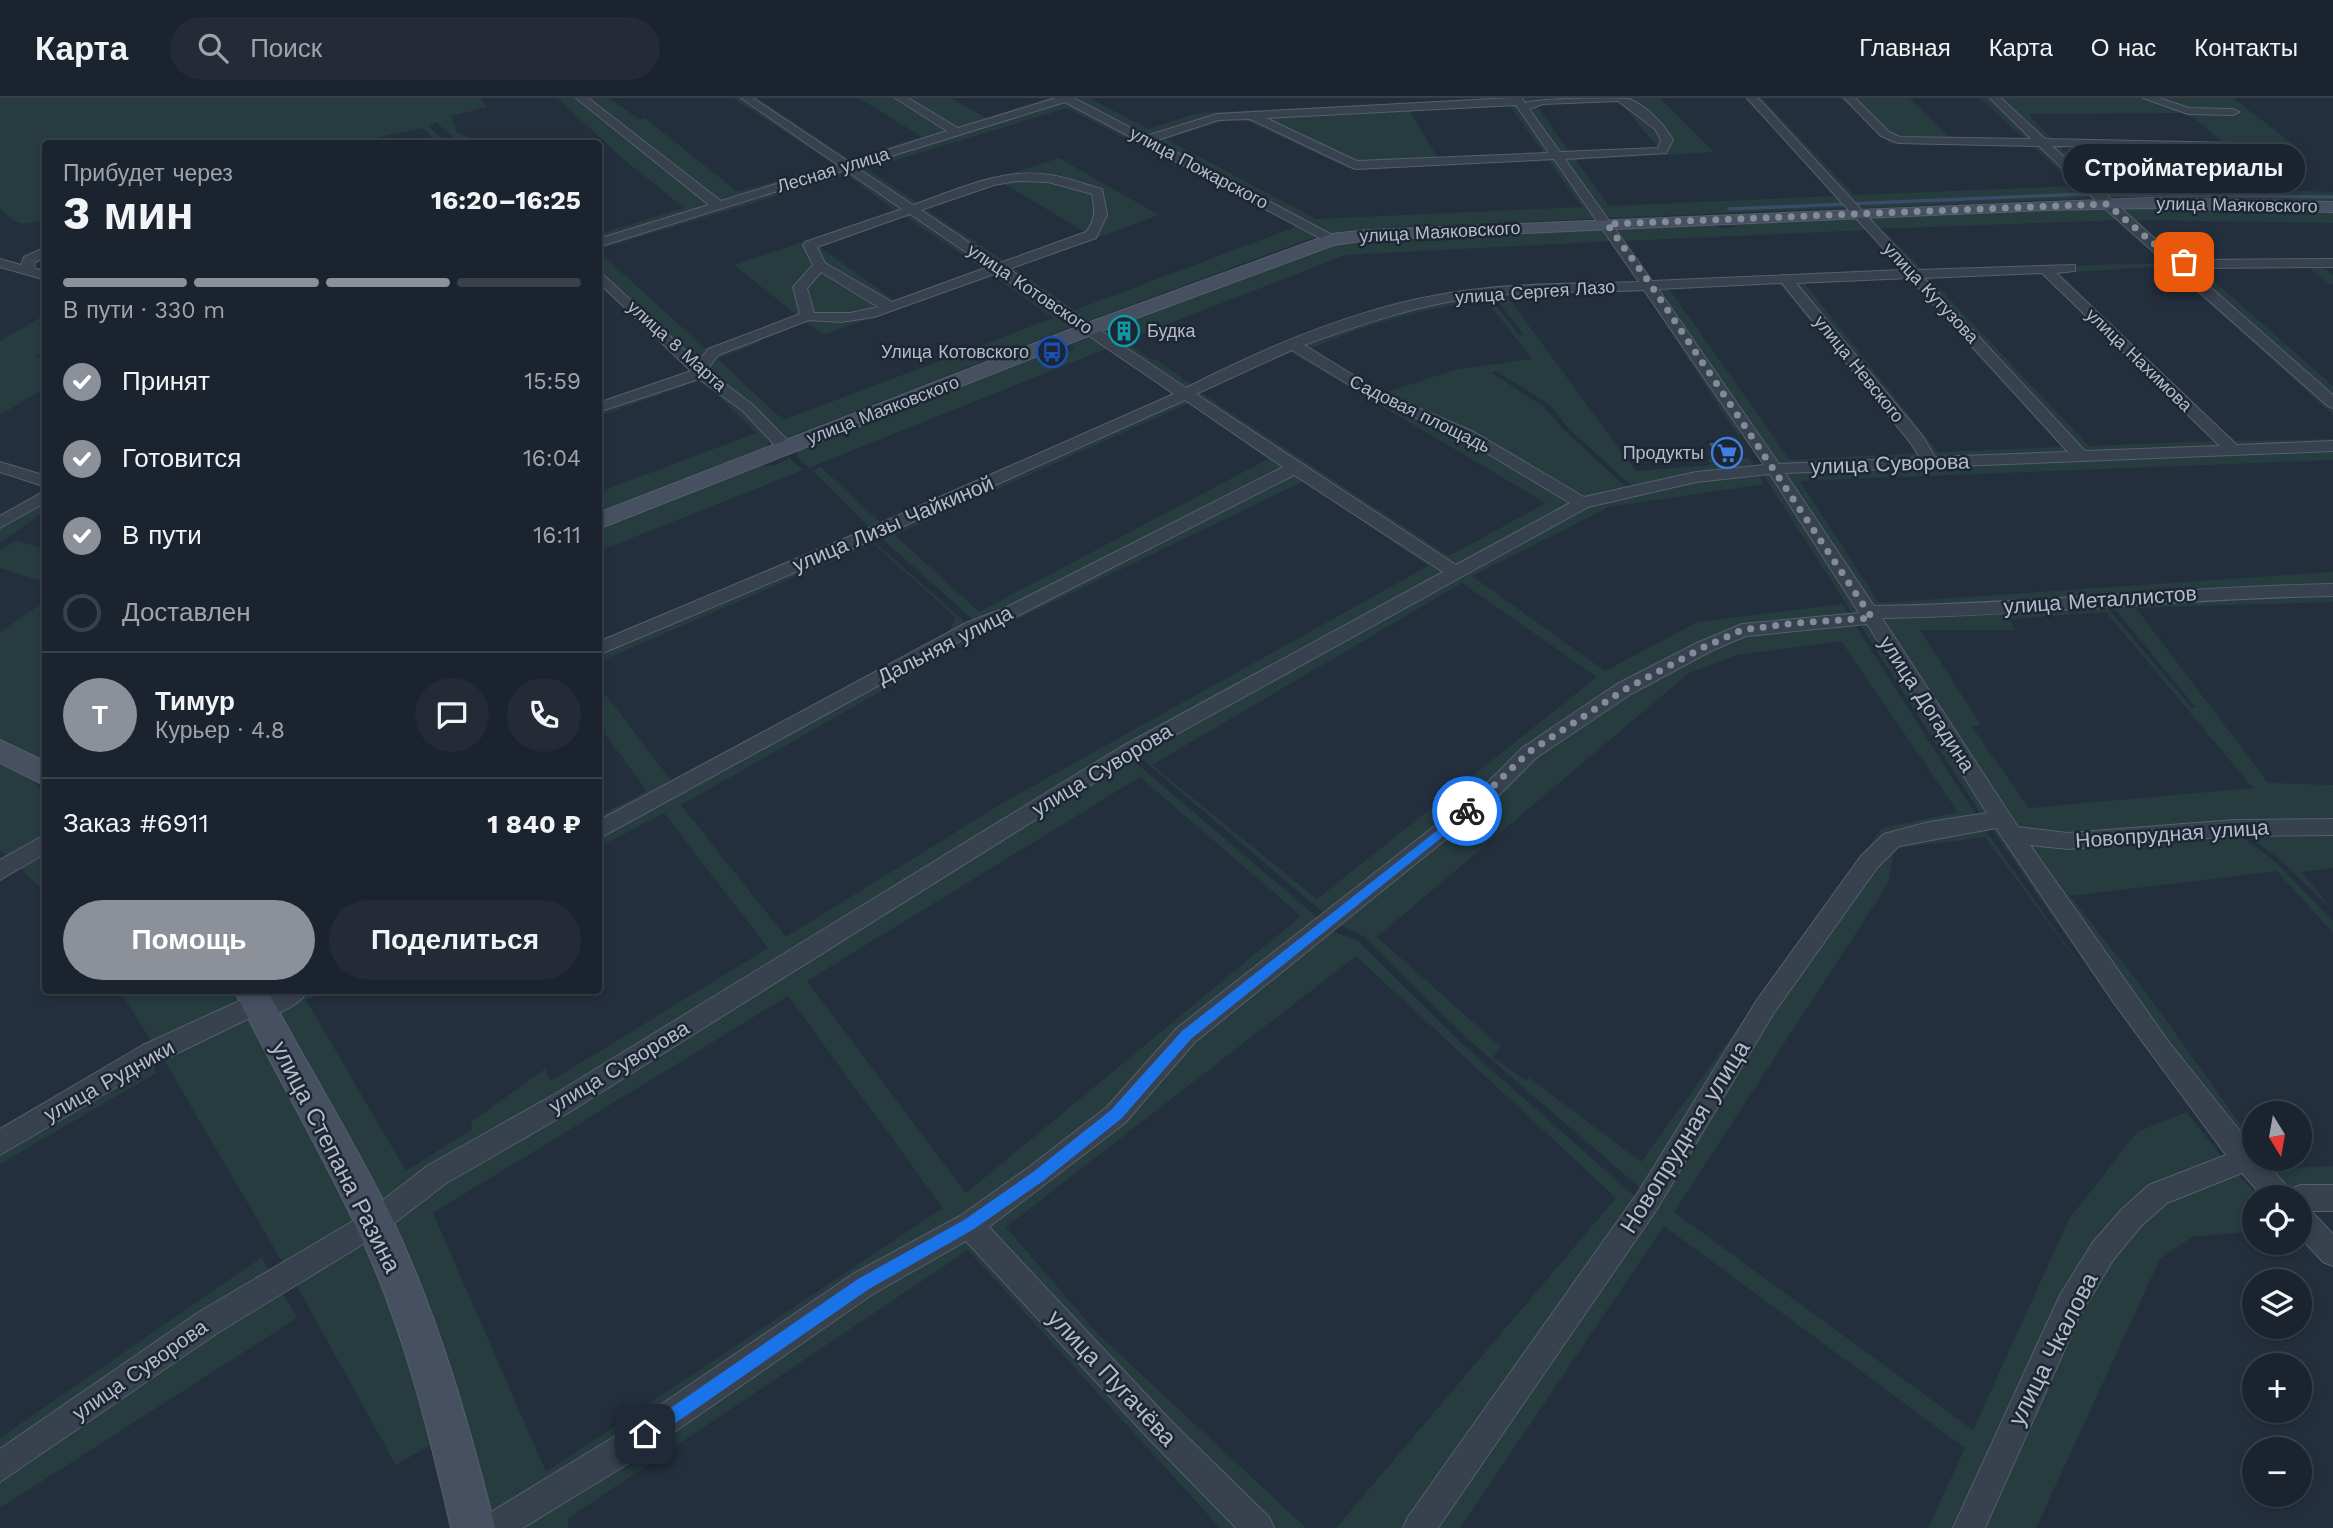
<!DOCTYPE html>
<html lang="ru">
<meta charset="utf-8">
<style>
body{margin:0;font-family:"Work Sans",sans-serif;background:#242b36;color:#f1f3f6;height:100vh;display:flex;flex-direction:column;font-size:26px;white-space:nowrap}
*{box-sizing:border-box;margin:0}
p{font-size:23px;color:#a0a4aa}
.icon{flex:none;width:38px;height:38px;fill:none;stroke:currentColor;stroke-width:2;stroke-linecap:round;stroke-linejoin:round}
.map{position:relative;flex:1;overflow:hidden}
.sheet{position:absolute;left:42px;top:42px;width:560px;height:854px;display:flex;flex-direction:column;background:#1b232e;border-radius:7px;box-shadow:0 4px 10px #0003,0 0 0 2px #39404a}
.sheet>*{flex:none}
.needle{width:46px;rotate:169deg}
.tools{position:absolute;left:2242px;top:1003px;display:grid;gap:14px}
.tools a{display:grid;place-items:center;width:70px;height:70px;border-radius:50%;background:#1b232e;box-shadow:0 4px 10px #0003,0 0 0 2px #39404a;font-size:35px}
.pin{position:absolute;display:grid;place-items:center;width:60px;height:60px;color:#fff;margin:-30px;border-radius:14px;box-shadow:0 4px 10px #0006}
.courier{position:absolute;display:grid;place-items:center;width:70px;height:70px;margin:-35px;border:5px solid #1a73e8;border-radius:50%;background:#fff;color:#222;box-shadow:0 2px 9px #0007}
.bubble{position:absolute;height:49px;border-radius:24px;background:#1b232e;box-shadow:0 4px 10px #0003,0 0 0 2px #39404a;font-size:23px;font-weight:700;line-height:49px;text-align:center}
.summary em{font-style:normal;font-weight:700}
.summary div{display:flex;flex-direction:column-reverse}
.summary{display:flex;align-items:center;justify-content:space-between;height:119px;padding:0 21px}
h1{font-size:46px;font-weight:700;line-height:52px}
.bar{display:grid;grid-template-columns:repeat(4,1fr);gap:10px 7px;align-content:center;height:84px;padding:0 21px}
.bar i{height:9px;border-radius:5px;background:#39404a}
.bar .current{background:#8c9099}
.bar p{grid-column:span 4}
.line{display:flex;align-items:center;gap:18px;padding:0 21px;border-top:2px solid #39404a}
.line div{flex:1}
.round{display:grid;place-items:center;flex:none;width:74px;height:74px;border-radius:37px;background:#242b36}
ol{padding:0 21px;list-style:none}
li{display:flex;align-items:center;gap:21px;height:77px}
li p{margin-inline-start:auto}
li .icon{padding:7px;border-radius:50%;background:#8c9099;color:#fff;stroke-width:4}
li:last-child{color:#a0a4aa}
li i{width:38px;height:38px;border:4px solid #39404a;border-radius:50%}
.primary-button{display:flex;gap:14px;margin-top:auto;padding:14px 21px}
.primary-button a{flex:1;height:80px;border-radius:42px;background:#8c9099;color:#fff;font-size:28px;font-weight:700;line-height:80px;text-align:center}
.primary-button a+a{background:#242b36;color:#f1f3f6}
header{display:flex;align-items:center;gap:42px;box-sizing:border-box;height:98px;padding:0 35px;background:#1b232e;border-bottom:2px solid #39404a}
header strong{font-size:33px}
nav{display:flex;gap:38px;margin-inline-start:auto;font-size:24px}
.search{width:490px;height:63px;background:#242b36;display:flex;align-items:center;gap:18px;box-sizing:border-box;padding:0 24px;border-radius:38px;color:#a0a4aa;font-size:26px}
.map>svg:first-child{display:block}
.green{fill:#263c3f;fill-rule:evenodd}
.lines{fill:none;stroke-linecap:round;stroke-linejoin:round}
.stream{stroke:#394c67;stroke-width:3.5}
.building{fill:#455162;stroke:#1f2835;stroke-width:2}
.street-casing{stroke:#565f6c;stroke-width:2}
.secondary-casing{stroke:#565f6c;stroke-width:2}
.street{fill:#38414e;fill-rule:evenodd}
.secondary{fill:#465061;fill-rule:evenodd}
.route{fill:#1a73e8}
.done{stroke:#828b98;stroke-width:7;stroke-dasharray:0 12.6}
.labels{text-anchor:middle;stroke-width:5;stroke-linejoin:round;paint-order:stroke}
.far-street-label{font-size:18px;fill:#b4bcc9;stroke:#1d2633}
.far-poi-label{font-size:18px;fill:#b4bcc9;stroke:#1d2633;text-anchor:end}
.street-label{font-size:21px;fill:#b4bcc9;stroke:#1d2633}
.near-street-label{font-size:24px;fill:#b4bcc9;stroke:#1d2633}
</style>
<header>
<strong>Карта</strong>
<div class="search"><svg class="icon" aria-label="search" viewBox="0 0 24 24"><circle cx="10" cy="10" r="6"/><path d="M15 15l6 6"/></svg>Поиск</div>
<nav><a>Главная</a><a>Карта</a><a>О нас</a><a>Контакты</a></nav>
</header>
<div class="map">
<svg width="2333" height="1430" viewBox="0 0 2333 1430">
<rect width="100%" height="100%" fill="#242f3e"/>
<path class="green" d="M0,0H480L487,9L451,18L457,34L478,45H459L436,24L428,28L447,45H439L422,30L377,40L369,46H46L45,120C25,130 15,127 0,110Z
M557,0H577L708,104L706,110L599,142V136L684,110L622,60Z
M586,0H609L640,22L645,20L738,94L834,66L733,0H742L845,67L726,104L716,102Z
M750,0H757L849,61L922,39L859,0H897L951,34L850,66Z
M902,0H951L986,20L1048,0H1061L957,32Z
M1089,0L1148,31L1198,15L1506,0L1514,4L1239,15L1216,18L1147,40L1072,1Z
M1522,0H1660L1714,54L1576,62L1609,108L1834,98L1745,0H1749L1847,107L1846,110L1611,120L1604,117ZM1618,2L1659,51L1571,56L1535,6Z
M1755,0H1762L1854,97L2077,88L2032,48L1890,46L1842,0H1909L1952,42H2026L1980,0H1991L2095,100L1863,110L1853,107Z
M2000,0H2233L2298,50H2231L2187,15L2028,16L2054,43H2045Z
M1066,2L1320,137L1082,225L1003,171L1093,138C1106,123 1105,112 1100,93L1017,78L910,110L853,68ZM1067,10L1295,128V129L1075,212L1014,170L1159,117L1059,60L918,105L867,71Z
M1516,6L1554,58L1356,66L1256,17ZM1509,7L1545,57L1439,62L1408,10Z
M1250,18L1353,68L1556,61L1596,118L1593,121L1393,129L1324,136L1152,43L1218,19ZM1238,19L1348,70L1549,63L1582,109L1316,121L1166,41Z
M2049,47L2059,48L2104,87L2333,94V105L2107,100Z
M847,70L906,111L807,146L817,168L797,189L805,217L740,240L701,268L599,171L598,153L706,251L798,218L734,167L896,113L847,77L599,151V146Z
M1018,80L1048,81L1095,94L1100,111L1089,137L999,168L913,111L993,85ZM1003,85L1086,135L1006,164L924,110L990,87Z
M2105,108L2124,122L1876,131L1867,117Z
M2115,108L2333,111V125L2129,122Z
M909,113L994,170L892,208L822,167L813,147ZM903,117L984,171L898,205L817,147Z
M1854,118L1870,132L1624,143L1617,133L1618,128L1716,127L1719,130L1736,129L1734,126Z
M2118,124H2127L2333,309V317L2168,168L2059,175L2234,343L2333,341V346L2233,350L2048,172L1916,174L1879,134H1885L1923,172L2164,165Z
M1590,129L1603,133L1615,143L1345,157L1117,246L1102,237L1100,231L1303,154L1351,141Z
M2179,164L2319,166L2333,177V186H2329L2304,166L2198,169L2333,288V302Z
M820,170L886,209L855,220L810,217L803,189Z
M996,172L1076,227L787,340L780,339L706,273L715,255L807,219L837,224L856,222ZM992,177L1053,220L783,322L718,261L761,244L757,240L806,224L823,237Z
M2044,172L2228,350L2082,356L1918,176ZM2039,174L2213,343L2089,348L1928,178Z
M1912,176L2077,357L1932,362L1788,181ZM1904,178L2061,348V349L1938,354L1802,182Z
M1783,181L1926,362L1775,366L1656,188ZM1777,183L1918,354L1917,355L1790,362L1667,188Z
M1647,188L1742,331L1739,339L1641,189Z
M1637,189L1506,197L1636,373L1711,367L1708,361L1748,359L1756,371L1694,376L1633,389L1569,331L1550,307L1496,273L1492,275L1544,309L1563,331L1627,390L1582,402L1469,336L1379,297L1300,249C1368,223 1416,206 1489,198L1519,237H1524L1493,197ZM1486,202L1532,261L1454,272L1381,296L1313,250C1367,225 1428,210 1486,202Z
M1514,192L1384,214L1186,291L1121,249L1127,246L1153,262L1156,261L1193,288C1259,259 1326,222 1397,204C1435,194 1475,195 1514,192Z
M45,217V252L35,258L45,260V290L0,317V243Z
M1091,239L1113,248L809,370L797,358L798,349L1031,258L1052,254L1058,258L1075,251L1070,247Z
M1295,250L1466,338L1576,405L1458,468H1450L1189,293L1195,291L1449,458L1546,405L1288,253Z
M1112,252L1180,295L873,433L813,373L821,369L881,425L1173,297Z
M692,280C720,284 751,322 769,343L767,348L599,414V394L756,335L702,282L599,318L598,313Z
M1186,298L1290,369L984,521H972L878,437ZM1189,305L1268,361L979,514L895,437Z
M2333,351V362L1800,383L1879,505L2333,474V489L1877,510L1870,507L1782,376L1787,373Z
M788,359L803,372L599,453V429L753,367L772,368L787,362Z
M1296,374L1443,469L1442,476L1126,651L381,1109L276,915L306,893H324L306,902L406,1073L472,1031L471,1024L545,971L551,983L768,850L664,715L599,749V737L979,529ZM1304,383L1428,468L1006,703L786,839L681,707L952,553Z
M1757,375L1764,386L1609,409L1472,478L1605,573L1697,524L1843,506L1851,519L1794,522L1700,547L1482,697L1326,817L1135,655L1586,407L1699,381ZM1462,485L1597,579L1317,801L1152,667Z
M1762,375L1771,377L1862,516L1854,518Z
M45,401V413L0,445V429Z
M870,440L964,523L963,531L599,730V718L647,693L599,628V588L671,682L950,533L955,519L873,445L599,564V554Z
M17,442L45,452V481L37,482L0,470V453Z
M2333,494V504L2136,510L2268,685L2333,687V725L2066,740L2024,732L2010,724L1880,523L1883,517L2104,506L2192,610H2196L2110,505ZM2106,514L2253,690L2029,710L1972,629L1981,627L1920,532H2016L2009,521Z
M45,503V661L31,660L0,643V534Z
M1854,525L1976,717L1889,737L1646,1095L1470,943L1363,838L1334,824L1533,656L1627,594L1743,536ZM1841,543L1958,714L1882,730L1641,1064L1529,980L1526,983L1493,959L1501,949L1377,839L1689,575L1737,557Z
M1859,525L1869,526L1987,712L1980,715Z
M1129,659L1320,822L1113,1014L1035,1073L624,1343L486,1419L388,1122ZM1140,679L1301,818L966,1095L807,883ZM788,898L943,1110L546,1374L433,1115Z
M0,662L45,692V741L12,761L0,752Z
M1989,727L2000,731L2228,1057L2105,894Z
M1983,729L2099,894L1985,739L1894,751L1888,786L1674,1114L1973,1332L2069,1121L2137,1034L2187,1014L2225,1063L2129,1115L1962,1430H1928L1965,1350L1664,1128L1460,1430H1432L1772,913L1875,766L1897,745Z
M2235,734L2276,764L2333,823V835L2277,773L2070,798L2148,897L2254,1045V1060L2265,1061L2273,1071L2333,1068V1094C2286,1094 2283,1095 2251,1060L2027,751L2031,744Z
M2243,734H2333V770L2302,774L2333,813L2283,764Z
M45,749V794L17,767Z
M1327,830L1359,844L1461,945L1640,1103L1408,1430H1336L1616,1100L1356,858L1006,1129L1097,1235L1306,1430H1268L977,1128L1193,939Z
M120,893H238L245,904L155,949Z
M254,919L357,1119L346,1135L287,1172L161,957Z
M151,961L156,975L0,1066V1051Z
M2235,1073L2259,1099H2254V1133L2192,1139L2160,1161L2036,1430H1977L2108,1155L2163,1100Z
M960,1137L1253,1430H1220L968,1152L567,1421L569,1430H509Z
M354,1149L370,1150L439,1342L396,1367L294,1183Z
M262,1159L273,1180L0,1361V1340Z
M281,1192L297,1220L0,1410V1377Z"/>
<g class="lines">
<path class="stream" d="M1729,111L2083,96L2333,99"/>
</g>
<path class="building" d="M1733,343L1744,359L1717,360L1707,344Z"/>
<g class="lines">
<g class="street-casing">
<path id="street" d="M576,0H588L721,103L838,67L741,0H753L849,64L947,33L895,0H908L958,30L1056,0H1074L1146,38L1217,16L1511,0H1522L1525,5C1540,0 1616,0 1629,1C1647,8 1664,26 1673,42L1666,55L1565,61L1652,183L1903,172L1747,0H1758L1917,172L2075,167V173L2056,175L2237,347L2333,343V353L1785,375L1874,508C2027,506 2180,489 2333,486V498C2182,500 2032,518 1882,520L2018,729L2068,735L2235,722L2333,721V737L2235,738L2068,751L2030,747L2168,943L2254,1051V1060H2262L2290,1092L2300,1087H2333V1113H2311L2333,1136V1168L2323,1164L2300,1139V1099H2263L2242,1075L2167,1105L2141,1128L2113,1162L2080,1217L1985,1430H1953L2060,1197L2093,1144L2123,1110L2149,1087L2226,1057L2114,905L1996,730L1899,748L1877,770L1773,916L1657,1111L1438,1430H1403L1408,1419L1639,1093L1757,902L1861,758L1884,736L1929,724L1987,715L1867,526L1746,538L1711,553L1631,596L1536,660L1492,704L1195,944L1125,1025L989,1129L1170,1322L1269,1419L1274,1430H1236L1150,1342L966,1143L873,1196L634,1362L523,1430H478L483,1419L612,1340L853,1176L960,1118L1029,1069L1107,1009L1177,930L1478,694L1522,650L1617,586L1697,545L1742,526L1859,515L1770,376L1696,384L1588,409L1135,659L573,1012L445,1086L383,1134L219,1234L0,1384V1351L199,1214L365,1116L427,1068L555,996L1121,649L1443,474L1294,377L1017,518L980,532L598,741V723L968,524L1005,510L1283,369L1185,302L877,440L598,557V544L865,432L1174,296L997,175L874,219L841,224L809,222L718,257L707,272L753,307L792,347V353H780L743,313L699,281L598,314V305L691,273L598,184V172L698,264L708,251L800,216L793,189L813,167L803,147L805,144L902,111L845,72L598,149V141L709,107ZM1618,3L1655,31L1661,42L1658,50L1560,54L1529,11L1543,6ZM1065,4L1331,146L1336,145V139L1155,43L1218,22L1250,21L1355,71L1554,61L1639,184C1580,186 1521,185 1463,193C1367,206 1271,246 1186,290L1009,171L1096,140L1107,117L1102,91C1085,87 1067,79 1050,77C1003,69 956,92 913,107L856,69ZM1516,7L1549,55L1357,63L1266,20ZM1017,83L1048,84L1092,96C1095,111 1096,122 1086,134L1000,165L921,112L994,87ZM910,116L988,169L892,204L825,165L817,149ZM821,174L878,209L850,215H814L807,190ZM2042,175L2220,348L2085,353L1924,180ZM1910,180L2068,354L1935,359L1923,339L1796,185ZM1782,185L1910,344L1920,360L1779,366L1658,191ZM1644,192L1764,367L1696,374L1584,399L1474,334L1381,294L1304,247C1354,229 1405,211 1458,202C1519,192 1582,195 1644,192ZM1292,252L1371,300L1462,340L1570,405L1456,467L1196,296Z
M1844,0H1855L1889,34L1900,39L2031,41L1990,0H2001L2045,41L2284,46V50L2280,51L2052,48L2173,157L2199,162L2333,161V169L2199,170L2185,167L2333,297V310L2328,308L2103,109L2039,48L1898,45L1881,38Z
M2143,0H2159L2189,10L2233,11L2239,14L2233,17L2188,16Z
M46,149V159L35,164L34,170L46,174V182L0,169V161L21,167L24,159Z
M0,364L46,378V389L0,374Z
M46,392V404L0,430V418Z
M46,736V755L0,782V762Z
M275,892H308C302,907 268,923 254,918L161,963L0,1057V1031L143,947L250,898L258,895L265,898Z"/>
</g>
<g class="secondary-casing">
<path id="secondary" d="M2150,100L2333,104V114L2150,110L2044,112L1369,142L1334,147L1096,235L598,431V415L1082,227L1331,136L1369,132Z
M0,642L46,664V688L0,665Z
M234,892H267C307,966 351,1038 388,1112C437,1214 468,1321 495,1430H451C428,1329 403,1229 359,1135C321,1052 274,974 234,892Z"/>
</g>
<use href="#street" class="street"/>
<use href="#secondary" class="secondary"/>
</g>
<path class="route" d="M1467,709L1473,713L1471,716L1191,941L1121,1021L1043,1083L974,1131L869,1191L651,1342H640V1331L858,1181L964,1122L1033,1074L1111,1012L1182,933Z"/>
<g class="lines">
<path class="done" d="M1467,713L1529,654L1624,592L1704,549L1742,532L1795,525L1872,520L1651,187L1607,126L2107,106L2172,161L2184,164"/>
</g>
<defs>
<g id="building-ring" transform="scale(1.575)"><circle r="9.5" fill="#1d2633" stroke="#0f9aa8" stroke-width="1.5"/><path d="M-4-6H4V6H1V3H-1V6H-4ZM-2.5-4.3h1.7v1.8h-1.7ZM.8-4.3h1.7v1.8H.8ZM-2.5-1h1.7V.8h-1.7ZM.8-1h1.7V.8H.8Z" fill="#0f9aa8"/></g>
<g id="bus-ring" transform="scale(1.575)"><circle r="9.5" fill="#1d2633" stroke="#1a4fb4" stroke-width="1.5"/><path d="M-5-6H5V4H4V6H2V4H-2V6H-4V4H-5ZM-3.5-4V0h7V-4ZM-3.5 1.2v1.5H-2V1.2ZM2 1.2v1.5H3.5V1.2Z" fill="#1a4fb4"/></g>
<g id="supermarket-ring" transform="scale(1.575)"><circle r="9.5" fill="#1d2633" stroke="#3f7fe0" stroke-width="1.5"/><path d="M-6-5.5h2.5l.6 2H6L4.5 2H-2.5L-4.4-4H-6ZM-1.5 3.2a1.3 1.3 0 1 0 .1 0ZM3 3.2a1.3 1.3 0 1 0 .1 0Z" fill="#3f7fe0"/></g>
</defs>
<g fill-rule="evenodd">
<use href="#building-ring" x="1124" y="233"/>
<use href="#bus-ring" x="1052" y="254"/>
<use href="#supermarket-ring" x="1727" y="355"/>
</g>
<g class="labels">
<g class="far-street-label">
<text transform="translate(1199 70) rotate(28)" y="6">улица Пожарского</text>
<text transform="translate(833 72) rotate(-17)" y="6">Лесная улица</text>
<text transform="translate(2237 107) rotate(1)" y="6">улица Маяковского</text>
<text transform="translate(1440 134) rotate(-3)" y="6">улица Маяковского</text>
<text transform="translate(1030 191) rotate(34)" y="6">улица Котовского</text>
<text transform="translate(1535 194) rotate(-4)" y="6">улица Сергея Лазо</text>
<text transform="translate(1931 195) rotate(47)" y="6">улица Кутузова</text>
<text transform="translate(677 248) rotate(42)" y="6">улица 8 Марта</text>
<text transform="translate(2139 262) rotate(44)" y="6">улица Нахимова</text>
<text transform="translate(1859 271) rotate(51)" y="6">улица Невского</text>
<text transform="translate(883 312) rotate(-21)" y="6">улица Маяковского</text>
<text transform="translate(1420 316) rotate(26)" y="6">Садовая площадь</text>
</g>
<g class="far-poi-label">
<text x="1147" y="239" text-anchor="start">Будка</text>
<text x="1029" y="260">Улица Котовского</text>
<text x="1704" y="361">Продукты</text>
</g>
<g class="street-label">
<text transform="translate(1890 366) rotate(-2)" y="7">улица Суворова</text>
<text transform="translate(893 426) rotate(-23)" y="7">улица Лизы Чайкиной</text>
<text transform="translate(2100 502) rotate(-4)" y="7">улица Металлистов</text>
<text transform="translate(945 547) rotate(-27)" y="7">Дальняя улица</text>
<text transform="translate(1927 606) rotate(57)" y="7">улица Догадина</text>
<text transform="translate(1102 672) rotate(-31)" y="7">улица Суворова</text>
<text transform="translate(2172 736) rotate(-4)" y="7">Новопрудная улица</text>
<text transform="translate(619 969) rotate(-31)" y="7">улица Суворова</text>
<text transform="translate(109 983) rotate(-29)" y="7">улица Рудники</text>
<text transform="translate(140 1272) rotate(-35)" y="7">улица Суворова</text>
</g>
<g class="near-street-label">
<text transform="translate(1685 1039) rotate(-58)" y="8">Новопрудная улица</text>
<text transform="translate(336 1059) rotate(63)" y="8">улица Степана Разина</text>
<text transform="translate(2053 1251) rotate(-63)" y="8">улица Чкалова</text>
<text transform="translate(1112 1280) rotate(47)" y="8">улица Пугачёва</text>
</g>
</g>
</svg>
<div class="tools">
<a><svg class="needle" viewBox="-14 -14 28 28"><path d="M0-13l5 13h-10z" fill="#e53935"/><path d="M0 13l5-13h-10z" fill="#a0a4aa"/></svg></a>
<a><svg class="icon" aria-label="locate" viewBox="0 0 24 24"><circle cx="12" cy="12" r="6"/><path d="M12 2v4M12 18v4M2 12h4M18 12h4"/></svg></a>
<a><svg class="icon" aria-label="layers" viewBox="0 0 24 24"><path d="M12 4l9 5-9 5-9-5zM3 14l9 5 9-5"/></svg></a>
<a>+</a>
<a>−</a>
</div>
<div class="pin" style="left:2184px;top:164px;background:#ea580c"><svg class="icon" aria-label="bag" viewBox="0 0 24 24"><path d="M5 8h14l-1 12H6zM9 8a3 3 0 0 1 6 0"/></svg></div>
<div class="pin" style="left:645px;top:1336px;background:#1f2937"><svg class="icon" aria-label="home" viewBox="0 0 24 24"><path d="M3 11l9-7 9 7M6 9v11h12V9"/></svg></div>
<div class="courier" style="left:1467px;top:713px"><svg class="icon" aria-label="bike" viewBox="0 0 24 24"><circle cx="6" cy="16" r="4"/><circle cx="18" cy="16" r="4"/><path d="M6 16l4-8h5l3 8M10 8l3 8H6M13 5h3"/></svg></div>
<div class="bubble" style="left:2063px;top:46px;width:242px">Стройматериалы</div>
<section class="sheet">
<div class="summary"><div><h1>3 мин</h1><p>Прибудет через</p></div><em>16:20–16:25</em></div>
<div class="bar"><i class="current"></i><i class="current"></i><i class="current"></i><i></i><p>В пути · 330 m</p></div>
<ol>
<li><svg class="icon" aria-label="check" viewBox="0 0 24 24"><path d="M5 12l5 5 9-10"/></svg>Принят<p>15:59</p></li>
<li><svg class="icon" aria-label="check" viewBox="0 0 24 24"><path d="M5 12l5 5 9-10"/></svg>Готовится<p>16:04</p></li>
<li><svg class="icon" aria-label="check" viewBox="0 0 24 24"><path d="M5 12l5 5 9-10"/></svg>В пути<p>16:11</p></li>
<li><i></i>Доставлен</li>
</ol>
<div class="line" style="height:126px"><b class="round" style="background:#8c9099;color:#fff">Т</b><div><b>Тимур</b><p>Курьер · 4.8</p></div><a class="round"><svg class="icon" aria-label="chat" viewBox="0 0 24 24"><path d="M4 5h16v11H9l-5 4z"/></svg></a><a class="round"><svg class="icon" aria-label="phone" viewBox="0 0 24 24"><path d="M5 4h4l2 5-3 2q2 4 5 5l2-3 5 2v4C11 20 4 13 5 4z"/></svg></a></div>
<div class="line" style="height:91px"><div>Заказ #6911</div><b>1 840 ₽</b></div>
<div class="primary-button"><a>Помощь</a><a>Поделиться</a></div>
</section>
</div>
